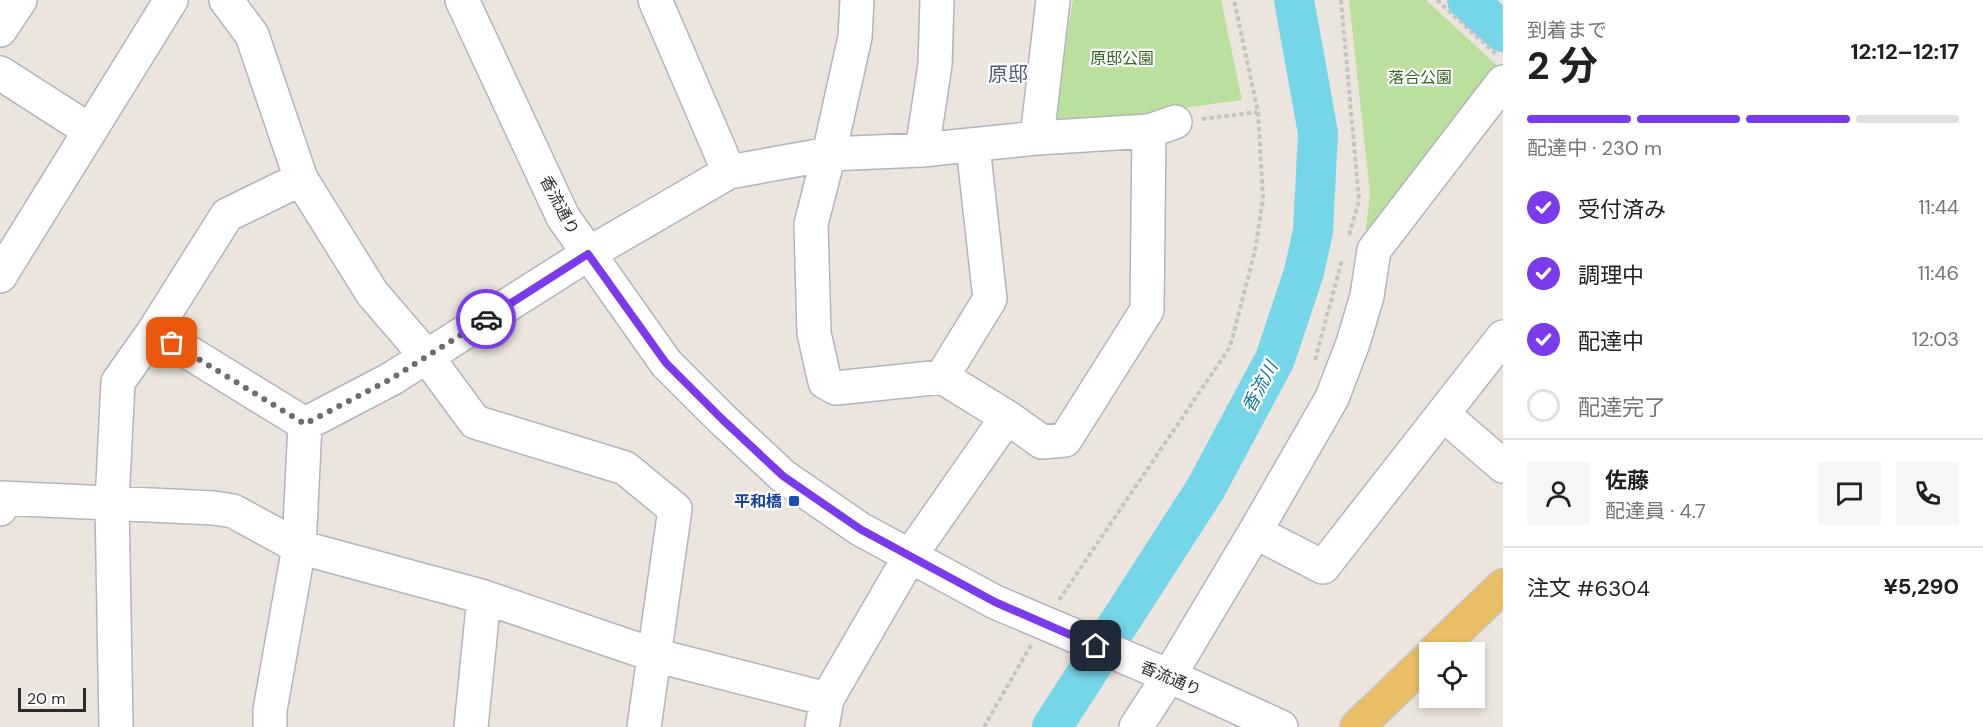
<!DOCTYPE html>
<html lang="ja">
<meta charset="utf-8">
<style>
body{margin:0;font-family:"DM Sans","Noto Sans JP",sans-serif;background:#f6f6f6;color:#202124;height:100vh;display:flex;flex-direction:column;font-size:22px;white-space:nowrap}
*{box-sizing:border-box;margin:0}
p{font-size:20px;color:#757577}
.icon{flex:none;width:33px;height:33px;fill:none;stroke:currentColor;stroke-width:2;stroke-linecap:round;stroke-linejoin:round}
.map{position:relative;flex:1;overflow:hidden}
.side{display:flex;flex-direction:column;background:#fff;width:480px}
.side>*{flex:none}
.fabs{position:absolute;left:1419px;top:642px;display:grid;gap:12px}
.fabs a{display:grid;place-items:center;width:66px;height:66px;border-radius:0px;background:#fff;box-shadow:0 3px 9px #0003;font-size:30px}
.scale{position:absolute;left:18px;bottom:15px;width:68px;box-sizing:border-box;padding-left:6px;border:3px solid #2b2b2b;border-top:0;font-size:16px;line-height:21px;white-space:nowrap;color:#2b2b2b;-webkit-text-stroke:4px #fff;paint-order:stroke}
.pin{position:absolute;display:grid;place-items:center;width:51px;height:51px;color:#fff;margin:-26px;border-radius:12px;box-shadow:0 3px 9px #0006}
.courier{position:absolute;display:grid;place-items:center;width:60px;height:60px;margin:-30px;border:4px solid #7c3aed;border-radius:50%;background:#fff;color:#222;box-shadow:0 2px 8px #0007}
.summary em{font-style:normal;font-weight:700}
.summary div{display:flex;flex-direction:column-reverse}
.summary{display:flex;align-items:center;justify-content:space-between;height:102px;padding:0 24px}
h1{font-size:39px;font-weight:700;line-height:45px}
.bar{display:grid;grid-template-columns:repeat(4,1fr);gap:9px 6px;align-content:center;height:72px;padding:0 24px}
.bar i{height:8px;border-radius:4px;background:#e0e0e0}
.bar .active{background:#7c3aed}
.bar p{grid-column:span 4}
.line{display:flex;align-items:center;gap:15px;padding:0 24px;border-top:2px solid #e0e0e0}
.line div{flex:1}
.round{display:grid;place-items:center;flex:none;width:63px;height:63px;border-radius:0px;background:#f6f6f6}
ol{padding:0 24px;list-style:none}
li{display:flex;align-items:center;gap:18px;height:66px}
li p{margin-inline-start:auto}
li .icon{padding:6px;border-radius:50%;background:#7c3aed;color:#fff;stroke-width:4}
li:last-child{color:#757577}
li i{width:33px;height:33px;border:3px solid #e0e0e0;border-radius:50%}
main{display:flex;flex:1;min-height:0}
.map>svg:first-child{display:block}
.green{fill:#bbe09d}
.lines{fill:none;stroke-linecap:round;stroke-linejoin:round}
.river{stroke:#76d6e9;stroke-width:40}
.minor-casing{stroke:#b1b5be;stroke-width:36}
.major-casing{stroke:#c4c4c4;stroke-width:36}
.path{stroke:#c4c4c4;stroke-width:4;stroke-dasharray:4.5 3;stroke-linecap:butt}
.minor{stroke:#fff;stroke-width:33}
.major{stroke:#eabe65;stroke-width:33}
.done{stroke:#6f6c6a;stroke-width:6;stroke-dasharray:0 10.8}
.route{stroke:#7c3aed;stroke-width:8}
.transit-dot{fill:#1a4fb4;stroke:#fff;stroke-width:2}
.labels{text-anchor:middle;stroke-width:4.5;stroke-linejoin:round;paint-order:stroke}
.park-label{font-size:16px;fill:#34661e;stroke:#fff}
.street-label{font-size:16px;fill:#2b2b2b;stroke:#fff}
.transit-label{font-size:16px;font-weight:bold;fill:#164399;stroke:#fff;text-anchor:end}
.water-label{font-size:18px;font-style:italic;fill:#147797;stroke:#fff}
.quarter-label{font-size:20px;fill:#4d5a7a;stroke:#fff}
</style>
<main>
<div class="map">
<svg width="1503" height="727" viewBox="0 0 1503 727">
<rect width="100%" height="100%" fill="#ece5de"/>
<path class="green" d="M1073,0H1221L1242,100L1051,126Z
M1349,0H1426L1503,71L1375,233L1366,229L1370,194Z"/>
<g class="lines">
<path class="river" d="M1467,0L1503,32
M1052,727L1206,488L1275,359L1304,272L1313,231L1318,133L1294,0"/>
<g class="minor-casing">
<path id="minor" d="M226,0L252,35L301,179L372,293L427,357L475,422L625,468L675,509L644,727
M462,0L563,217L666,363L722,419L783,476L860,529L995,602L1169,676L1281,727
M655,0L729,172
M857,0L855,37L829,154L811,224L814,333L825,382L836,388L942,377L1007,417L1042,442L1065,440L1147,310L1149,131
M0,30L20,0
M0,73L89,130
M1037,138L1053,0
M922,150L935,65L937,0
M0,276L171,0
M154,331L305,424
M942,377L990,299L973,146
M1443,414L1503,466
M0,509L1,498L214,508L233,511L299,547L484,597L654,655L827,699
M1255,532L1323,567L1503,337
M116,727L112,502L118,382L154,331L227,215L301,179
M270,727V710L299,547L305,424L391,379L588,254L729,172L829,154L922,150L1037,138L1149,131L1175,122
M471,727L484,597
M822,727L827,699L910,556L1007,417
M1136,727L1169,676L1255,532L1332,398L1353,343L1367,296L1374,250L1503,82"/>
</g>
<g class="major-casing">
<path id="major" d="M1434,652L1503,586
M1357,727L1430,657"/>
</g>
<path class="path" d="M1341,0L1359,200L1349,236
M1437,0L1498,56
M1202,119L1257,112
M1315,360L1342,260
M1059,600L1230,347L1255,251L1263,198L1258,112L1234,0
M984,727L1031,645"/>
<use href="#minor" class="minor"/>
<use href="#major" class="major"/>
</g>
<g class="lines">
<path class="done" d="M172,343L305,424L391,379L486,319"/>
<path class="route" d="M486,319L588,254L666,363L722,419L783,476L860,529L995,602L1096,646"/>
</g>
<rect class="transit-dot" x="788" y="495" width="12" height="12" rx="3"/>
<g class="labels">
<g class="park-label">
<text x="1122" y="64">原邸公園</text>
<text x="1420" y="83">落合公園</text>
</g>
<g class="street-label">
<text transform="translate(560 205) rotate(62)" y="6">香流通り</text>
<text transform="translate(1171 678) rotate(23)" y="6">香流通り</text>
</g>
<g class="transit-label">
<text x="782" y="507">平和橋</text>
</g>
<g class="water-label">
<text transform="translate(1260 387) rotate(-62)" y="6">香流川</text>
</g>
<g class="quarter-label">
<text x="1008" y="81">原邸</text>
</g>
</g>
</svg>
<div class="fabs">
<a><svg class="icon" aria-label="locate" viewBox="0 0 24 24"><circle cx="12" cy="12" r="6"/><path d="M12 2v4M12 18v4M2 12h4M18 12h4"/></svg></a>
</div>
<div class="scale">20 m</div>
<div class="pin" style="left:172px;top:343px;background:#ea580c"><svg class="icon" aria-label="bag" viewBox="0 0 24 24"><path d="M5 8h14l-1 12H6zM9 8a3 3 0 0 1 6 0"/></svg></div>
<div class="pin" style="left:1096px;top:646px;background:#1f2937"><svg class="icon" aria-label="home" viewBox="0 0 24 24"><path d="M3 11l9-7 9 7M6 9v11h12V9"/></svg></div>
<div class="courier" style="left:486px;top:319px"><svg class="icon" aria-label="car" viewBox="0 0 24 24"><path d="M5 17H2v-5l4-1 3-4h7l3 4 3 1v5h-3M9 17h6M6 11h13"/><circle cx="7" cy="17" r="2"/><circle cx="17" cy="17" r="2"/></svg></div>
</div>
<section class="side">
<div class="summary"><div><h1>2 分</h1><p>到着まで</p></div><em>12:12–12:17</em></div>
<div class="bar"><i class="active"></i><i class="active"></i><i class="active"></i><i></i><p>配達中 · 230 m</p></div>
<ol>
<li><svg class="icon" aria-label="check" viewBox="0 0 24 24"><path d="M5 12l5 5 9-10"/></svg>受付済み<p>11:44</p></li>
<li><svg class="icon" aria-label="check" viewBox="0 0 24 24"><path d="M5 12l5 5 9-10"/></svg>調理中<p>11:46</p></li>
<li><svg class="icon" aria-label="check" viewBox="0 0 24 24"><path d="M5 12l5 5 9-10"/></svg>配達中<p>12:03</p></li>
<li><i></i>配達完了</li>
</ol>
<div class="line" style="height:108px"><a class="round"><svg class="icon" aria-label="person" viewBox="0 0 24 24"><circle cx="12" cy="8" r="4"/><path d="M4 21q1-7 8-7t8 7"/></svg></a><div><b>佐藤</b><p>配達員 · 4.7</p></div><a class="round"><svg class="icon" aria-label="chat" viewBox="0 0 24 24"><path d="M4 5h16v11H9l-5 4z"/></svg></a><a class="round"><svg class="icon" aria-label="phone" viewBox="0 0 24 24"><path d="M5 4h4l2 5-3 2q2 4 5 5l2-3 5 2v4C11 20 4 13 5 4z"/></svg></a></div>
<div class="line" style="height:78px"><div>注文 #6304</div><b>¥5,290</b></div>
</section>
</main>
